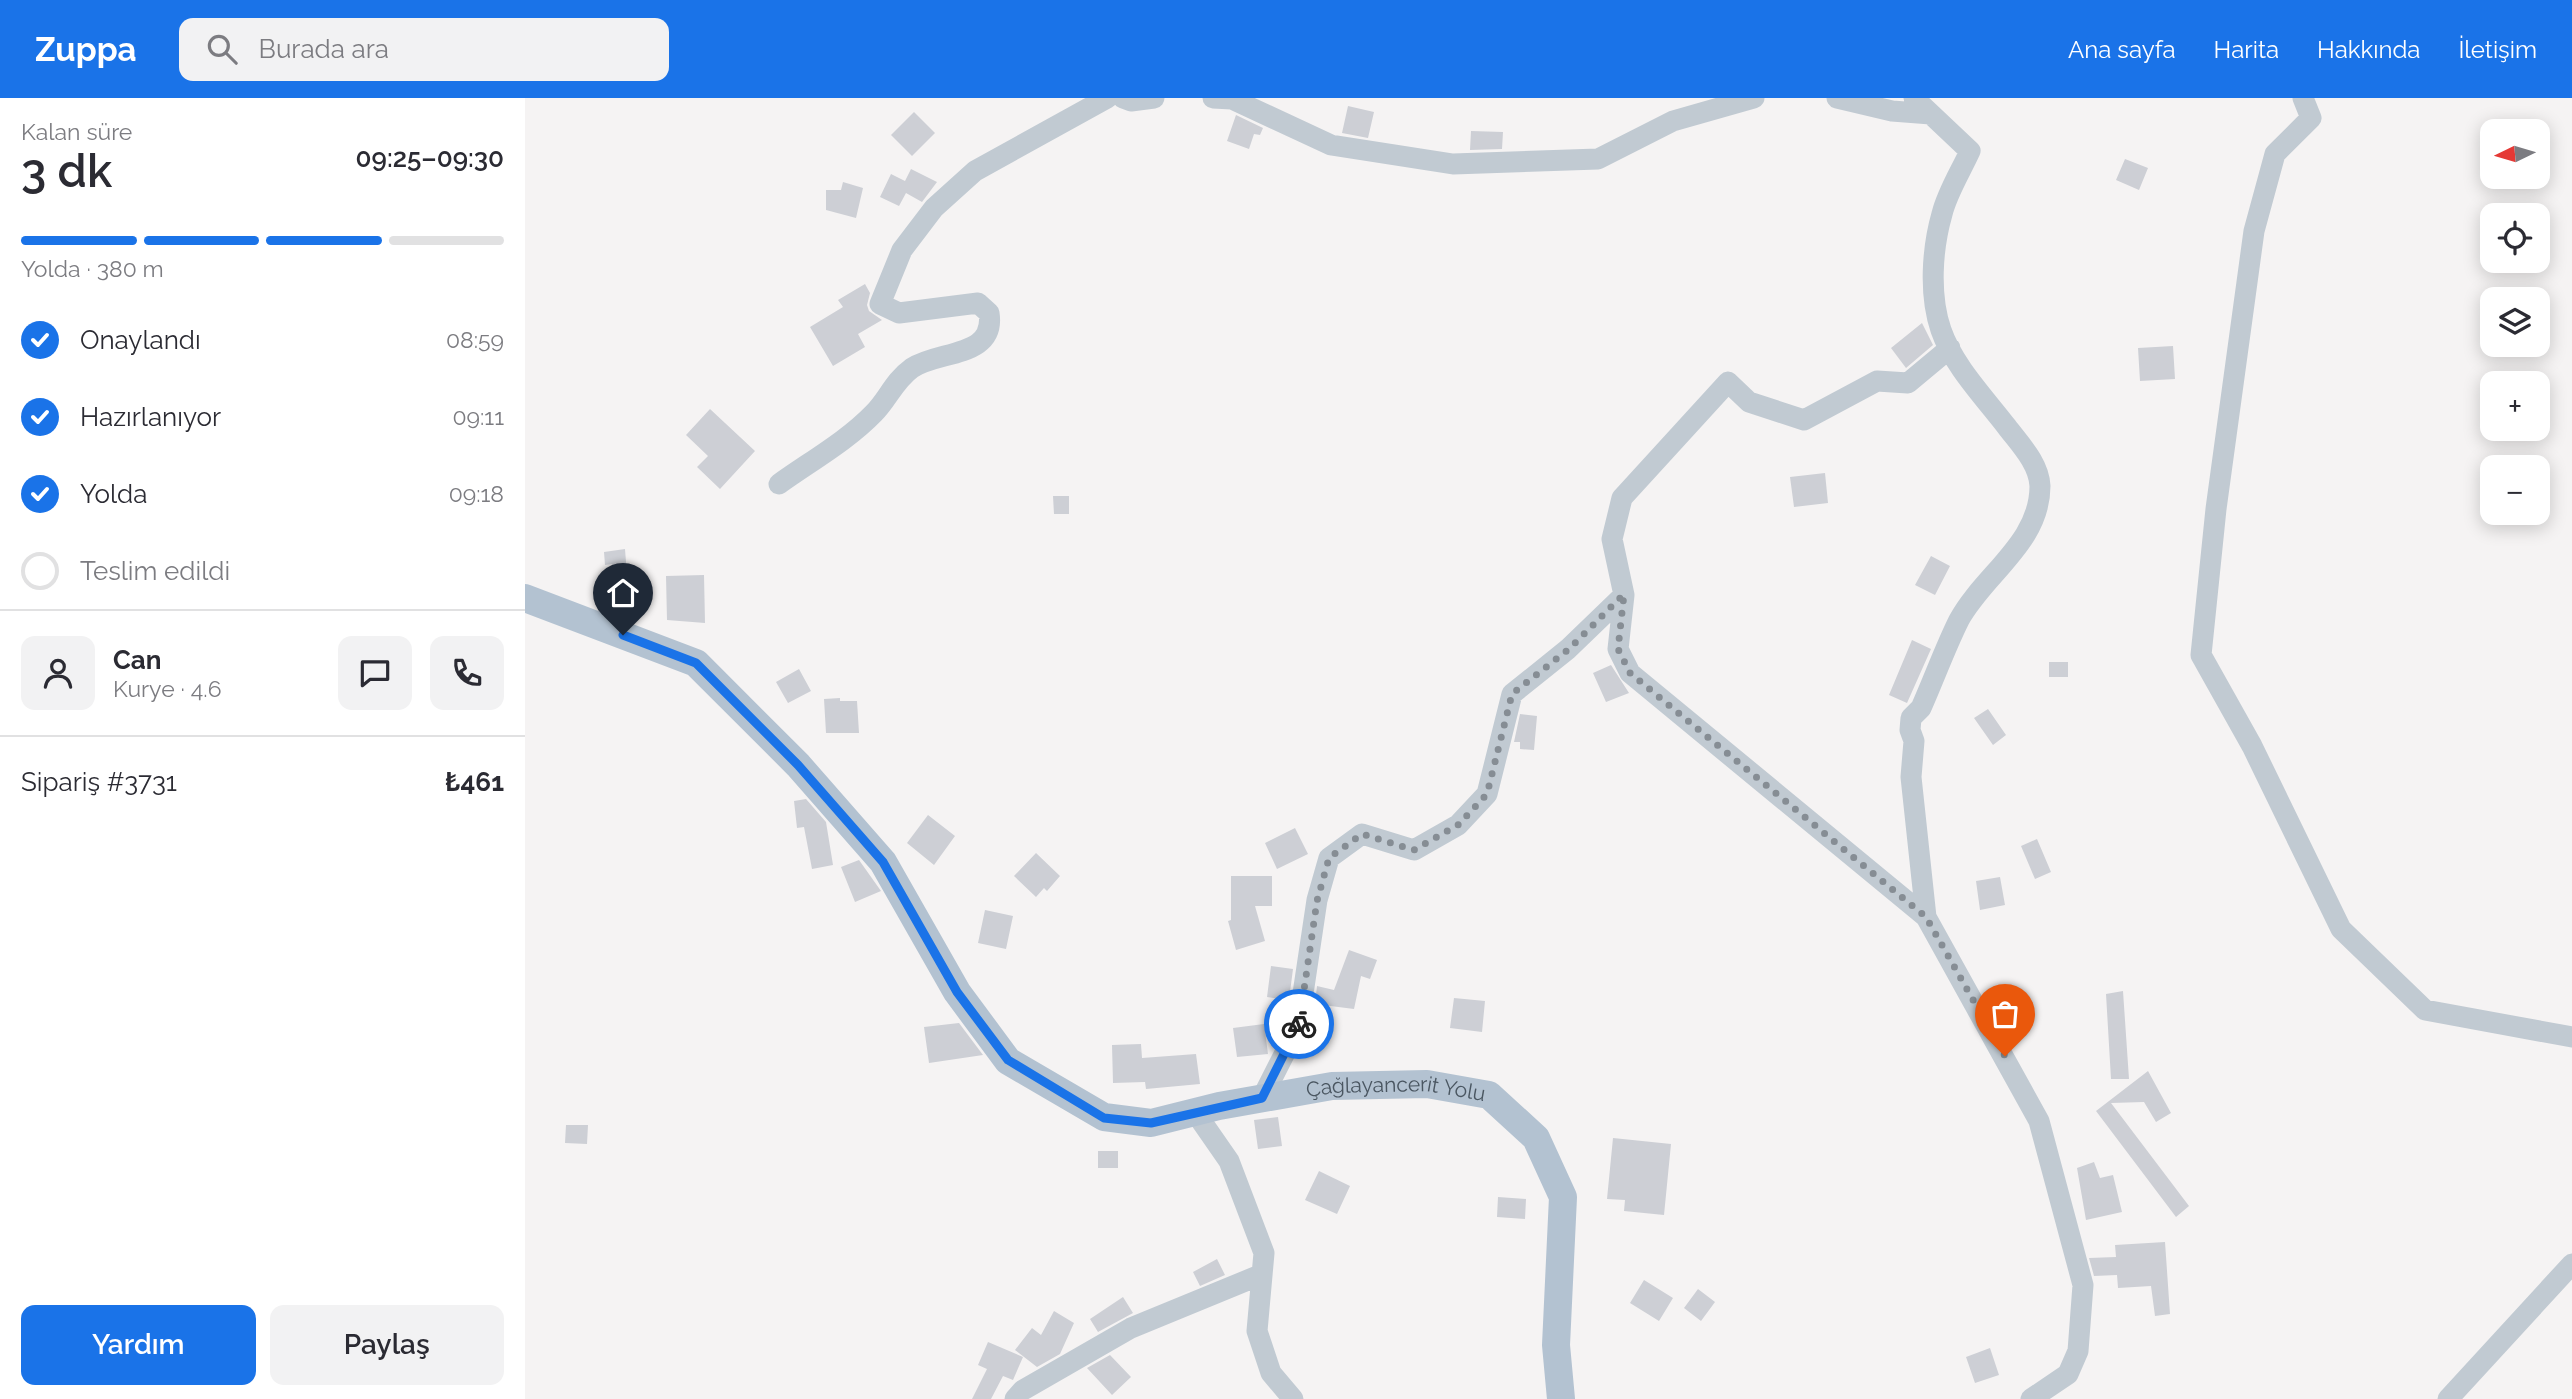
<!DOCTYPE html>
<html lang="tr">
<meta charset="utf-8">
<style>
body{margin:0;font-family:Raleway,sans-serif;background:#f2f2f3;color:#2b2b33;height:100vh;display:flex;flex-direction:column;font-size:26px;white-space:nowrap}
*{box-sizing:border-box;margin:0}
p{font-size:23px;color:#7c7c81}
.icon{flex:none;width:38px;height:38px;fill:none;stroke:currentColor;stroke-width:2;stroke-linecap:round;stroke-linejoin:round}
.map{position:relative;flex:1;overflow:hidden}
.sheet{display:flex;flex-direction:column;background:#fff;width:525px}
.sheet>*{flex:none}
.needle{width:46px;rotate:265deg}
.buttons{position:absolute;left:1955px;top:21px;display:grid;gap:14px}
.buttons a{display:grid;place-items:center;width:70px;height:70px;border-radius:14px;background:#fff;box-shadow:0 4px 18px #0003;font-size:35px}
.pin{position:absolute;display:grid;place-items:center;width:60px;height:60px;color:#fff;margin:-72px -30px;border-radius:50% 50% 50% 0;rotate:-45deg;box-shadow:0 0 7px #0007}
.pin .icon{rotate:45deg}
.courier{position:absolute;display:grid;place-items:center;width:70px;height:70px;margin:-35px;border:5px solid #1a73e8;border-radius:50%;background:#fff;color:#222;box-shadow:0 2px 9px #0007}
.headline em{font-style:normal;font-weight:600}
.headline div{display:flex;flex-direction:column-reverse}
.headline{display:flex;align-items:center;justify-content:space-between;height:119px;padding:0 21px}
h1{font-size:46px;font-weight:600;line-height:52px}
.bar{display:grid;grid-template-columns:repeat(4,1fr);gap:10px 7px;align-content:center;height:84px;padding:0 21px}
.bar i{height:9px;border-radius:5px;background:#e1e1e2}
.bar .on{background:#1a73e8}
.bar p{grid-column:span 4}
.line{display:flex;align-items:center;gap:18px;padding:0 21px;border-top:2px solid #e1e1e2}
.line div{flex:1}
.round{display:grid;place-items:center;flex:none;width:74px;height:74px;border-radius:14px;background:#f2f2f3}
ol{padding:0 21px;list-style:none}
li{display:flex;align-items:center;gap:21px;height:77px}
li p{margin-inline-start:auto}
li .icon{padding:7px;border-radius:50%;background:#1a73e8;color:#fff;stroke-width:4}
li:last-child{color:#7c7c81}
li i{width:38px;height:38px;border:4px solid #e1e1e2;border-radius:50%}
.primary-button{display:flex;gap:14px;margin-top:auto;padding:14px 21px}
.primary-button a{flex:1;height:80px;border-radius:14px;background:#1a73e8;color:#fff;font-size:28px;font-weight:600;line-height:80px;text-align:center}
.primary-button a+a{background:#f2f2f3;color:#2b2b33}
header{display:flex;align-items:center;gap:42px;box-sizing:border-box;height:98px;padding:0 35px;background:#1a73e8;color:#fff}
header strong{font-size:33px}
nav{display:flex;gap:38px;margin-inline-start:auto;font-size:24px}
.search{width:490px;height:63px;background:#f2f2f3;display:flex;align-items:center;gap:18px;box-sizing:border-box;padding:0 24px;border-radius:14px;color:#7c7c81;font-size:26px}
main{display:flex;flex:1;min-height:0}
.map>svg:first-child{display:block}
.building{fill:#cdcfd5}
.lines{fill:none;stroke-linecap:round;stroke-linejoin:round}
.minor{stroke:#c1cad2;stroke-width:21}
.major{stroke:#b3c2d1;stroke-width:28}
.done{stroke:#868d94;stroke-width:7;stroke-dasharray:0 12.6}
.route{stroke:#1a73e8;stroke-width:9}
.labels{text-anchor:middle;stroke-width:7;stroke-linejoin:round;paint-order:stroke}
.street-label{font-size:21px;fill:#4a5661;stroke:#fff}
</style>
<header>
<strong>Zuppa</strong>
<div class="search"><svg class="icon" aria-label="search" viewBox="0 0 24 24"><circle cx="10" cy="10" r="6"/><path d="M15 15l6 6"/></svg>Burada ara</div>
<nav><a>Ana sayfa</a><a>Harita</a><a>Hakkında</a><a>İletişim</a></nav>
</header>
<main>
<section class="sheet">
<div class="headline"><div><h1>3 dk</h1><p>Kalan süre</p></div><em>09:25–09:30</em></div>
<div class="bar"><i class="on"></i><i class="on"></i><i class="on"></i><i></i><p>Yolda · 380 m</p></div>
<ol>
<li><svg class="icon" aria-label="check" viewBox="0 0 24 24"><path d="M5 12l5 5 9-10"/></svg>Onaylandı<p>08:59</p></li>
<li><svg class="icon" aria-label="check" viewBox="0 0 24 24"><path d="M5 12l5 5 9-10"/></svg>Hazırlanıyor<p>09:11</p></li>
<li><svg class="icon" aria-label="check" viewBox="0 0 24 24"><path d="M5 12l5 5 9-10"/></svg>Yolda<p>09:18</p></li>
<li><i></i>Teslim edildi</li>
</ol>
<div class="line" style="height:126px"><a class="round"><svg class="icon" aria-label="person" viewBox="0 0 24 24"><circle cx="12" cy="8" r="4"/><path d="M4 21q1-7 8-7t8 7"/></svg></a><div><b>Can</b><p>Kurye · 4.6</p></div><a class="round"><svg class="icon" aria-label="chat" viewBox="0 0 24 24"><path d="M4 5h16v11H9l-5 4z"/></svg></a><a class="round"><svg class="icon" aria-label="phone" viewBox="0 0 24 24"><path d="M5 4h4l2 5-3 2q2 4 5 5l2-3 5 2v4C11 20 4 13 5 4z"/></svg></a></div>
<div class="line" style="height:91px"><div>Sipariş #3731</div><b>₺461</b></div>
<div class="primary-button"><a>Yardım</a><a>Paylaş</a></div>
</section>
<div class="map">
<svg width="2047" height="1301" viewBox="0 0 2047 1301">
<rect width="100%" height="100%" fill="#f5f3f3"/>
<path class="building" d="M823,8L849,14L843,40L817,35Z
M389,14L410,35L387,58L366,37Z
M711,17L738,30L735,37L729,36L724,51L702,43Z
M946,33L978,34L977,51L945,52Z
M1600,61L1623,70L1614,92L1591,82Z
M386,71L412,84L397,104L381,95L374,108L355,99L366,76L380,83Z
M318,84L338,90L331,120L301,112V92H316Z
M340,186L345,195L342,207L344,213L357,222L333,236L340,249L308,268L285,229L318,209L313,202Z
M1397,225L1408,247L1381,270L1366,250Z
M1648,248L1650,281L1615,283L1613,250Z
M185,311L230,353L195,391L172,369L183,358L161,337Z
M1300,375L1303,405L1269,409L1265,379Z
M528,398H544V416H529Z
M100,451L102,477L88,479L87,466L80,467L79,454Z
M1406,458L1425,468L1410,497L1390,487Z
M179,477L180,525L142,522L141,478Z
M1387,542L1406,551L1382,605L1364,597Z
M1524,564H1543V579H1524Z
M1086,567L1104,595L1081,604L1068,575Z
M274,571L286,593L263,605L251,584Z
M315,600V603H332L334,635H301L299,601Z
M1463,611L1481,637L1468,647L1449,620Z
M995,616L1012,618L1009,652L995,651V644H989Z
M281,701L301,724L308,767L287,771L279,729L272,730L269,703Z
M403,717L430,738L409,767L382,745Z
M770,730L783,756L752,771L740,745Z
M1512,741L1526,774L1510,781L1496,748Z
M511,755L535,778L522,793L519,790L511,799L489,778Z
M334,762L356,793L330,804L316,769Z
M706,778H747V808H730L740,843L711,852L703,823L706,822Z
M1475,779L1480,807L1455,812L1451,783Z
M460,812L488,818L481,851L453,845Z
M824,852L852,862L845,881L836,878L829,911L790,906L792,888L809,892Z
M746,868L768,871L764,902L742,899Z
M1598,893L1604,981H1586L1581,896Z
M929,900L960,903L957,934L925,930Z
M434,925L458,957L404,965L399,929Z
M739,926L743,956L712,959L708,930Z
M616,946L617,960L671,956L675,986L621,991L620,984L588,985L587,947Z
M1623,973L1646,1015L1631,1024L1619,1004L1586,1005L1664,1108L1651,1119L1571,1013Z
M753,1019L757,1048L733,1051L729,1022Z
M41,1027H63L62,1046L40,1045Z
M1088,1040L1146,1046L1139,1117L1099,1113L1100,1102L1082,1101Z
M573,1053H593V1070H573Z
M1569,1064L1575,1080L1588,1077L1597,1114L1561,1122L1552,1070Z
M794,1073L825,1088L812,1116L780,1102Z
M973,1099L1001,1101L1000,1121L972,1119Z
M1640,1144L1645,1216L1630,1218L1626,1188L1593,1190L1592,1177L1569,1178L1564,1160L1591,1159L1590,1147Z
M692,1161L700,1177L675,1188L668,1174Z
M1119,1182L1148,1200L1134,1223L1105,1205Z
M1173,1191L1190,1204L1176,1223L1159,1210Z
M598,1199L608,1215L573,1234L565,1221Z
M529,1213L549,1225L535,1256L512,1269L490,1252L507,1230L516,1237Z
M463,1244L498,1259L488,1282L478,1278L466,1301H447L462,1271L453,1267Z
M1465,1250L1474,1277L1450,1285L1441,1259Z
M585,1257L606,1279L587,1297L562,1270Z"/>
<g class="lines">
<path class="minor" d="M598,0L606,3L629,0
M688,0L707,1L806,47L928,66L1073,61L1148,23L1229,0
M1312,0L1367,13L1406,16
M1389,0L1445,53C1436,73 1422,95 1417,116C1407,151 1404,197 1416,232C1428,267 1459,299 1482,329C1494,345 1514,365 1515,388C1515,445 1459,476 1434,522C1420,550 1409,581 1396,610L1386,620L1385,632L1389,643L1386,679L1401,819L1514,1023L1558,1187L1553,1253L1543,1276L1506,1301
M1778,0L1786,20L1750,56L1729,133L1691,411L1676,557L1727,648L1816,831L1900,912L2047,939
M254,386C286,363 322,343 349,315C363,301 369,283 387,270C414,252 471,260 464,215L453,205L374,215L355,206L377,152L409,110L450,73L582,0
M1401,819L1105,575L1093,551L1099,497L1087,441L1097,400L1203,284L1224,304L1279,322L1352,283L1383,285L1425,250
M737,1000L773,929L792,802L804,760L837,736L889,752L933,727L962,696L987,596L1043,551L1099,497
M670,1014L704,1063L739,1155L732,1233L746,1275L768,1301
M490,1301L498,1292L606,1230L735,1177
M1923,1301L2047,1166"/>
<path class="major" id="s1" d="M0,500L171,565L273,667L358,764L432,894L483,963L579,1019L626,1025L694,1008L807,988L902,986L964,997L1011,1040L1038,1099L1031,1247L1036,1301"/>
</g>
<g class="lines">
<path class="done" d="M774,926L792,803L804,760L837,736L889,752L933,727L962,696L987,596L1044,551L1099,496L1093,551L1105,575L1401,819L1480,958"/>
<path class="route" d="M98,537L171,565L273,667L358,764L432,894L483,962L579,1020L626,1025L737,1000L774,926"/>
</g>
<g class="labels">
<g class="street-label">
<text dy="7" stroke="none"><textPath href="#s1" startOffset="1099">Çağlayancerit Yolu</textPath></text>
</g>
</g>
</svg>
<div class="buttons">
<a><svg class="needle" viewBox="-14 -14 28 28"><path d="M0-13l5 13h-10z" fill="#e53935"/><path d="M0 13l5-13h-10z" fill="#7c7c81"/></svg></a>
<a><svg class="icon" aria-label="locate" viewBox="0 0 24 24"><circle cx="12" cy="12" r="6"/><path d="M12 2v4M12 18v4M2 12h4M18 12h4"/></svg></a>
<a><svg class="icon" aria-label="layers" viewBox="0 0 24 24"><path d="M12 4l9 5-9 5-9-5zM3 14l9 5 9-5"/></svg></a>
<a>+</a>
<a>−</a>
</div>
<div class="pin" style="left:1480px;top:958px;background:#ea580c"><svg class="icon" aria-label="bag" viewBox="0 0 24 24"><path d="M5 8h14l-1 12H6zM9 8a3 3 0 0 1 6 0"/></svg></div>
<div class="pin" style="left:98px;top:537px;background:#1f2937"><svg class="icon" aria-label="home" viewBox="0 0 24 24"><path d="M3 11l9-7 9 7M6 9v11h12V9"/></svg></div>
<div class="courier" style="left:774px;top:926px"><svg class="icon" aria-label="bike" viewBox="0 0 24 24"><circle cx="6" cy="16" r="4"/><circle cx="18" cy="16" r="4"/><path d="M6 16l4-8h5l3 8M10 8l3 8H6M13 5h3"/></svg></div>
</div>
</main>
